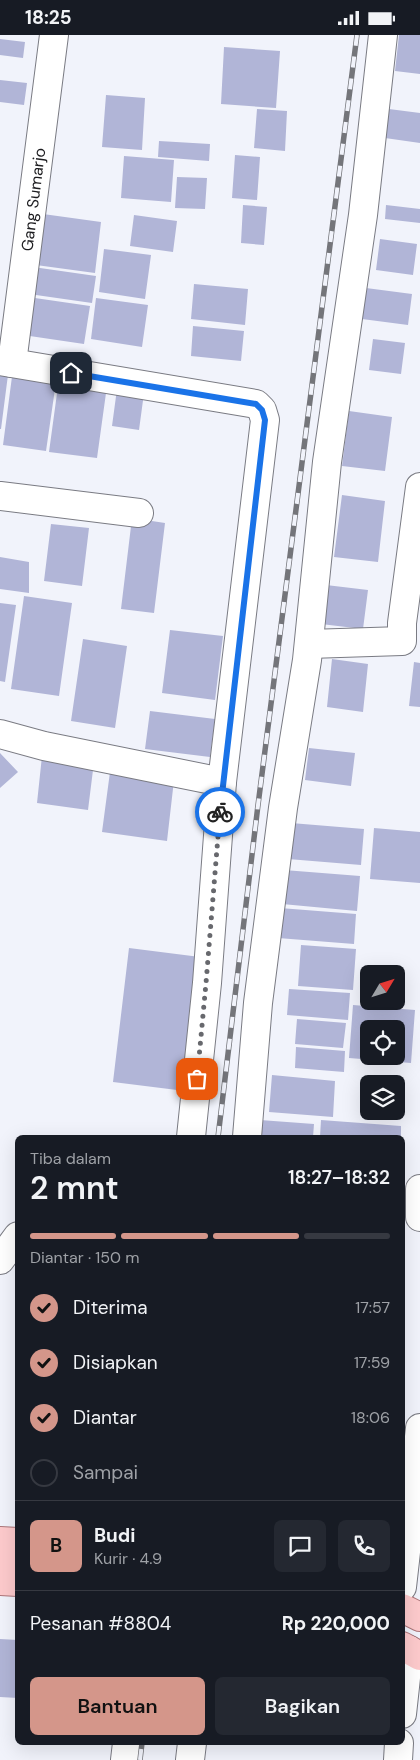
<!DOCTYPE html>
<html lang="id">
<meta charset="utf-8">
<style>
body{margin:0;font-family:"DM Sans",sans-serif;background:#242831;color:#f1f3f6;height:100vh;display:flex;flex-direction:column;font-size:19px;white-space:nowrap}
*{box-sizing:border-box;margin:0}
p{font-size:16px;color:#9ea1a6}
.icon{flex:none;width:28px;height:28px;fill:none;stroke:currentColor;stroke-width:2;stroke-linecap:round;stroke-linejoin:round}
.map{position:relative;flex:1;overflow:hidden}
.panel{position:absolute;left:15px;top:1100px;width:390px;height:610px;display:flex;flex-direction:column;background:#171b24;border-radius:8px;box-shadow:0 5px 20px #0002}
.panel>*{flex:none}
.needle{width:32px;rotate:52deg}
.controls{position:absolute;left:360px;top:930px;display:grid;gap:10px}
.controls a{display:grid;place-items:center;width:45px;height:45px;border-radius:8px;background:#171b24;box-shadow:0 5px 20px #0002;font-size:25px}
.pin{position:absolute;display:grid;place-items:center;width:42px;height:42px;color:#fff;margin:-21px;border-radius:10px;box-shadow:0 2px 8px #0006}
.courier{position:absolute;display:grid;place-items:center;width:50px;height:50px;margin:-25px;border:4px solid #1a73e8;border-radius:50%;background:#fff;color:#222;box-shadow:0 1px 6px #0007}
.summary em{font-style:normal;font-weight:600}
.summary div{display:flex;flex-direction:column-reverse}
.summary{display:flex;align-items:center;justify-content:space-between;height:85px;padding:0 15px}
h1{font-size:32px;font-weight:600;line-height:38px}
.bar{display:grid;grid-template-columns:repeat(4,1fr);gap:8px 5px;align-content:center;height:60px;padding:0 15px}
.bar i{height:6px;border-radius:4px;background:#363941}
.bar .active{background:#d4968a}
.bar p{grid-column:span 4}
.line{display:flex;align-items:center;gap:12px;padding:0 15px;border-top:1px solid #363941}
.line div{flex:1}
.round{display:grid;place-items:center;flex:none;width:52px;height:52px;border-radius:8px;background:#242831}
ol{padding:0 15px;list-style:none}
li{display:flex;align-items:center;gap:15px;height:55px}
li p{margin-inline-start:auto}
li .icon{padding:5px;border-radius:50%;background:#d4968a;color:#111;stroke-width:4}
li:last-child{color:#9ea1a6}
li i{width:28px;height:28px;border:2px solid #363941;border-radius:50%}
.primary-button{display:flex;gap:10px;margin-top:auto;padding:10px 15px}
.primary-button a{flex:1;height:58px;border-radius:8px;background:#d4968a;color:#111;font-size:20px;font-weight:600;line-height:58px;text-align:center}
.primary-button a+a{background:#242831;color:#f1f3f6}
.status{display:flex;justify-content:space-between;align-items:center;height:35px;padding:0 25px;background:#171b24;direction:ltr}
.status svg{height:14px;fill:currentColor}
.map>svg:first-child{display:block}
.building{fill:#b1b5d7;fill-rule:evenodd}
.lines{fill:none;stroke-linecap:round;stroke-linejoin:round}
.minor-casing{stroke:#7a7b83;stroke-width:30}
.major-casing{stroke:#ad767a;stroke-width:30}
.minor{stroke:#fff;stroke-width:28}
.major{stroke:#fdcacc;stroke-width:28}
.rail-casing{stroke:#74757a;stroke-width:5.5}
.rail{stroke:#f1f3fb;stroke-width:4;stroke-dasharray:11;stroke-linecap:butt}
.done{stroke:#67686d;stroke-width:5;stroke-dasharray:0 9}
.route{stroke:#1a73e8;stroke-width:6}
.labels{text-anchor:middle;stroke-width:4.5;stroke-linejoin:round;paint-order:stroke}
.street-label{font-size:16px;fill:#1d1d20;stroke:#f1f3fb}
</style>
<div class="status"><b>18:25</b><svg viewBox="0 0 49 12"><path d="M0 12V9h3v3zM5 12V6h3v6zM10 12V3h3v9zM15 12V0h3v12zM26 1h20v11H26zM47 4h2v5h-2z"/></svg></div>
<div class="map">
<svg width="420" height="1725" viewBox="0 0 420 1725">
<rect width="100%" height="100%" fill="#f1f3fb"/>
<path class="building" d="M399,0H420V39L395,36Z
M0,4L25,7L23,23L0,20Z
M224,12L280,16L276,73L221,69Z
M0,45L27,48L24,70L0,67Z
M106,60L145,63L142,115L102,112Z
M257,74L287,76L285,116L254,113Z
M389,74L420,78V108L385,103Z
M159,106L210,109L209,126L158,122Z
M235,120L260,122L257,165L232,163Z
M124,121L174,125L171,167L121,163Z
M177,142L207,143L205,174L175,173Z
M243,170L267,172L264,210L241,208Z
M386,170L420,174V188L385,184Z
M43,179L101,187L95,238L36,230Z
M134,180L177,186L173,217L130,211Z
M380,204L417,209L413,240L376,235Z
M104,214L151,220L145,264L99,257Z
M33,232L96,241L92,268L29,259Z
M194,249L248,254L245,290L191,284Z
M366,253L412,259L408,290L362,284Z
M28,262L90,271L84,309L23,300Z
M96,263L148,270L142,312L91,304Z
M193,291L244,296L241,326L191,321Z
M373,304L405,308L401,339L369,335Z
M0,331L9,332L1,394H0Z
M13,334L57,340L46,416L3,410Z
M58,351L106,358L97,423L49,417Z
M117,354L144,358L139,395L112,391Z
M349,376L392,382L385,436L342,431Z
M342,460L385,466L378,527L334,522Z
M132,483L165,488L154,578L121,574Z
M51,489L89,493L82,551L44,546Z
M0,522L29,527V558L0,554Z
M326,550L368,555L363,594L321,589Z
M24,561L72,568L59,661L11,654Z
M0,568L16,570L5,647L0,646Z
M170,595L223,601L215,665L162,658Z
M83,604L127,611L115,693L71,686Z
M332,624L368,629L363,677L327,672Z
M414,627L420,628V672L409,671Z
M150,676L215,684L210,722L145,714Z
M309,713L355,718L351,751L305,745Z
M0,718L18,737L0,753Z
M42,721L94,727L88,775L37,768Z
M110,737L174,745L167,806L102,797Z
M291,788L364,794L361,830L288,824Z
M374,793L420,797V848L370,844Z
M284,835L360,841L357,876L282,869Z
M280,873L356,879L354,909L278,903Z
M301,910L356,914L353,955L298,951Z
M129,913L200,922L185,1056L113,1047Z
M289,954L350,958L348,985L287,980Z
M353,970L415,975L411,1028L349,1023ZM369,994H396V1021H369Z
M297,984L346,988L343,1013L295,1009Z
M296,1012L345,1016L344,1037L295,1033Z
M272,1040L335,1046L333,1082L269,1077Z
M260,1085L314,1089L313,1102H258Z
M321,1085L401,1091V1102H320Z
M0,1604L18,1605V1663L0,1662Z"/>
<g class="lines">
<g class="minor-casing">
<g id="minor">
<path d="M0,326L256,369L262,375L265,385L222,747L207,948L191,1102"/>
<path id="s1" d="M12,328L54,0"/>
<path d="M0,461L139,478"/>
<path d="M309,609L402,606V588L420,452"/>
<path d="M0,699L44,711L222,747"/>
<path d="M247,1102L258,968L283,773L307,625L327,427L363,180L383,0"/>
<path d="M420,1154V1182"/>
<path d="M0,1225L18,1201"/>
<path d="M402,1552L420,1393"/>
<path d="M402,1679L409,1615"/>
<path d="M125,1725L127,1708"/>
<path d="M190,1725L192,1708"/>
<path d="M398,1725L399,1708"/>
</g>
</g>
<g class="major-casing">
<path id="major" d="M0,1506L18,1507
M0,1526H18
M0,1546L18,1547
M402,1573L420,1582
M402,1611L420,1621"/>
</g>
<use href="#minor" class="minor"/>
<use href="#major" class="major"/>
<g class="rail-casing">
<path id="rail" d="M218,1102L258,770L357,0
M140,1725L142,1708"/>
</g>
<use href="#rail" class="rail"/>
</g>
<g class="lines">
<path class="done" d="M197,1044L206,948L220,777"/>
<path class="route" d="M71,338L256,369L262,375L265,385L220,777"/>
</g>
<g class="labels">
<g class="street-label">
<text dy="6" stroke="none"><textPath href="#s1" startOffset="165">Gang Sumarjo</textPath></text>
</g>
</g>
</svg>
<div class="controls">
<a><svg class="needle" viewBox="-14 -14 28 28"><path d="M0-13l5 13h-10z" fill="#e53935"/><path d="M0 13l5-13h-10z" fill="#9ea1a6"/></svg></a>
<a><svg class="icon" aria-label="locate" viewBox="0 0 24 24"><circle cx="12" cy="12" r="6"/><path d="M12 2v4M12 18v4M2 12h4M18 12h4"/></svg></a>
<a><svg class="icon" aria-label="layers" viewBox="0 0 24 24"><path d="M12 4l9 5-9 5-9-5zM3 14l9 5 9-5"/></svg></a>
</div>
<div class="pin" style="left:197px;top:1044px;background:#ea580c"><svg class="icon" aria-label="bag" viewBox="0 0 24 24"><path d="M5 8h14l-1 12H6zM9 8a3 3 0 0 1 6 0"/></svg></div>
<div class="pin" style="left:71px;top:338px;background:#1f2937"><svg class="icon" aria-label="home" viewBox="0 0 24 24"><path d="M3 11l9-7 9 7M6 9v11h12V9"/></svg></div>
<div class="courier" style="left:220px;top:777px"><svg class="icon" aria-label="bike" viewBox="0 0 24 24"><circle cx="6" cy="16" r="4"/><circle cx="18" cy="16" r="4"/><path d="M6 16l4-8h5l3 8M10 8l3 8H6M13 5h3"/></svg></div>
<section class="panel">
<div class="summary"><div><h1>2 mnt</h1><p>Tiba dalam</p></div><em>18:27–18:32</em></div>
<div class="bar"><i class="active"></i><i class="active"></i><i class="active"></i><i></i><p>Diantar · 150 m</p></div>
<ol>
<li><svg class="icon" aria-label="check" viewBox="0 0 24 24"><path d="M5 12l5 5 9-10"/></svg>Diterima<p>17:57</p></li>
<li><svg class="icon" aria-label="check" viewBox="0 0 24 24"><path d="M5 12l5 5 9-10"/></svg>Disiapkan<p>17:59</p></li>
<li><svg class="icon" aria-label="check" viewBox="0 0 24 24"><path d="M5 12l5 5 9-10"/></svg>Diantar<p>18:06</p></li>
<li><i></i>Sampai</li>
</ol>
<div class="line" style="height:90px"><b class="round" style="background:#d4968a;color:#111">B</b><div><b>Budi</b><p>Kurir · 4.9</p></div><a class="round"><svg class="icon" aria-label="chat" viewBox="0 0 24 24"><path d="M4 5h16v11H9l-5 4z"/></svg></a><a class="round"><svg class="icon" aria-label="phone" viewBox="0 0 24 24"><path d="M5 4h4l2 5-3 2q2 4 5 5l2-3 5 2v4C11 20 4 13 5 4z"/></svg></a></div>
<div class="line" style="height:65px"><div>Pesanan #8804</div><b>Rp 220,000</b></div>
<div class="primary-button"><a>Bantuan</a><a>Bagikan</a></div>
</section>
</div>
